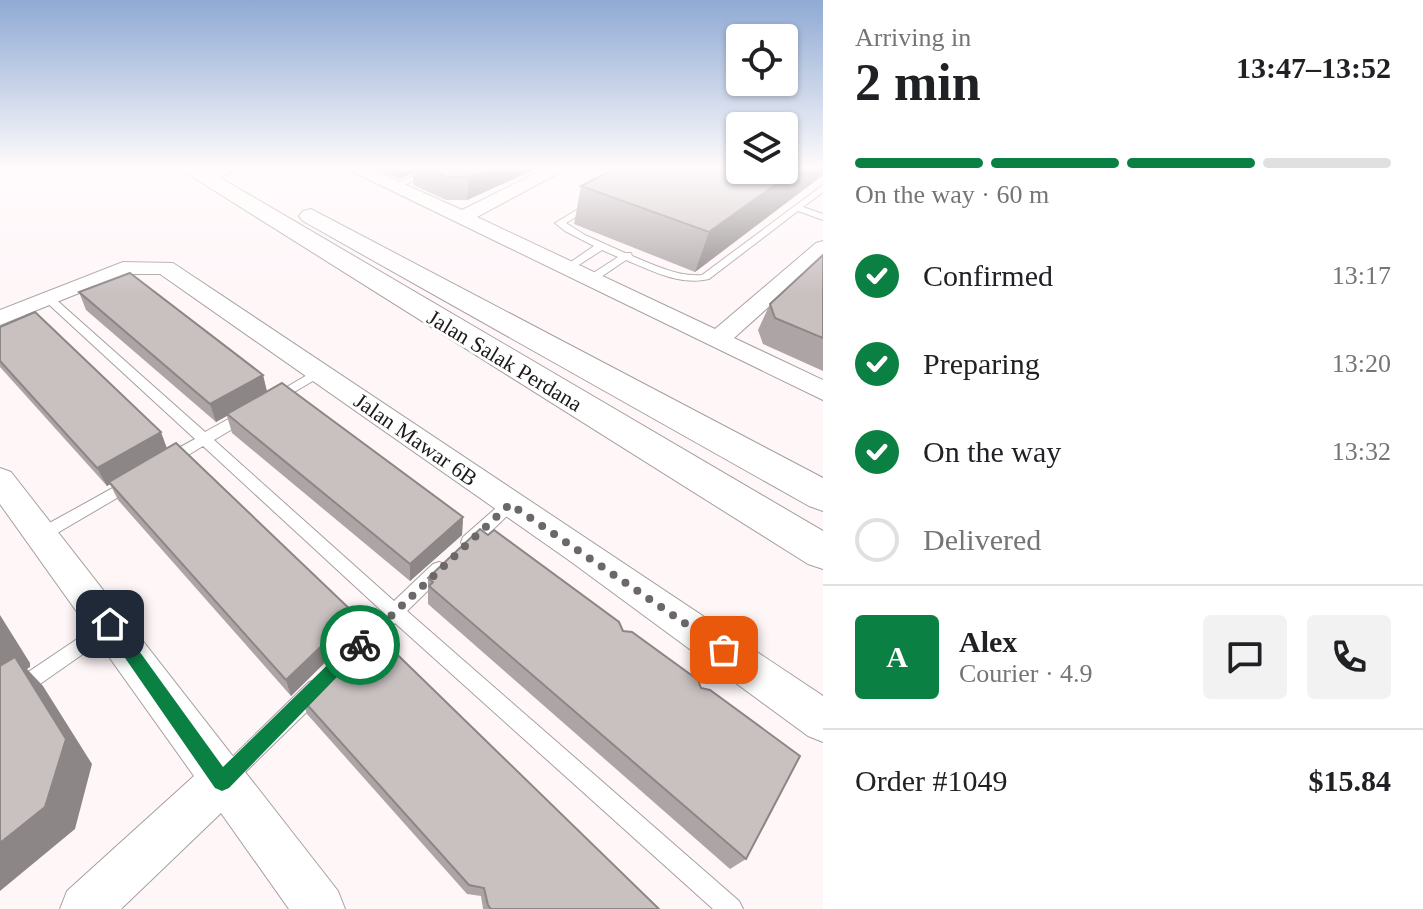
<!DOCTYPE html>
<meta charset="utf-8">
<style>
body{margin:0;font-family:Georgia,serif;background:#f2f2f2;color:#202124;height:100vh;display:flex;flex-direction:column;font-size:30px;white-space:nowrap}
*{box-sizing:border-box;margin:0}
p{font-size:26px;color:#757577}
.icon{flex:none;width:44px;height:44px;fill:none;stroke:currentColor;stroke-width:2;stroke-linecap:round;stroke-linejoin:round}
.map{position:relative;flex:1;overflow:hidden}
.side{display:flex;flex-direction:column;background:#fff;width:600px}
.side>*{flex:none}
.controls{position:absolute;left:726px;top:24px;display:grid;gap:16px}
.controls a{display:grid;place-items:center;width:72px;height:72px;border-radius:8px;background:#fff;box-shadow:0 2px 6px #0004;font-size:40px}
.pin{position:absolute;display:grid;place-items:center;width:68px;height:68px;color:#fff;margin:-34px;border-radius:16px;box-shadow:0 4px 12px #0006}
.courier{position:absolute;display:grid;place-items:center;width:80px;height:80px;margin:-40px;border:6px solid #0b8043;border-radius:50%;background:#fff;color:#222;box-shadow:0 2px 10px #0007}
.summary em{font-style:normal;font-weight:600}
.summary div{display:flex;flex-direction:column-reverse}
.summary{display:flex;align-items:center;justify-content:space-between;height:136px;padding:0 32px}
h1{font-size:52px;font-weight:600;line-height:60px}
.bar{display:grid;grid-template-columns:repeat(4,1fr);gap:12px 8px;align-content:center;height:96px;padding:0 32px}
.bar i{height:10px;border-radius:6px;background:#e0e0e0}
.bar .current{background:#0b8043}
.bar p{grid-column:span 4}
.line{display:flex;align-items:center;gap:20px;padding:0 32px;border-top:2px solid #e0e0e0}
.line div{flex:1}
.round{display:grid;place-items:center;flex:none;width:84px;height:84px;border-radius:8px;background:#f2f2f2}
ol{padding:0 32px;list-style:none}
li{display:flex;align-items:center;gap:24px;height:88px}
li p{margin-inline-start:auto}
li .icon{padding:8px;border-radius:50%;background:#0b8043;color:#fff;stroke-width:4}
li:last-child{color:#757577}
li i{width:44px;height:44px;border:4px solid #e0e0e0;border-radius:50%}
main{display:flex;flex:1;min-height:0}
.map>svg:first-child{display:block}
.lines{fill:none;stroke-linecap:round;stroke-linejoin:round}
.service-casing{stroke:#a79fa1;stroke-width:2}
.minor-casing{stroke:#a79fa1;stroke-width:2}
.tertiary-casing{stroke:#a79fa1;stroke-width:2}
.service{fill:#fff;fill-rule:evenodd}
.minor{fill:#fff;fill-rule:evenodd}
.tertiary{fill:#fff;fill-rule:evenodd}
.wall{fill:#ada5a5}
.shaded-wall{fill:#8d8686}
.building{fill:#c9c0c0;stroke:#8d8686;stroke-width:2}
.route{fill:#0b8043}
.done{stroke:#6c6768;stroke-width:8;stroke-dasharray:0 14.4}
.labels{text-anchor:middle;stroke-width:6;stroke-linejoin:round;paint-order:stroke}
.street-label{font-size:22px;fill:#1d1a1a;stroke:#fff}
</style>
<main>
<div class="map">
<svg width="823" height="909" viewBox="0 0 823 909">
<rect width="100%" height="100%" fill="#fff6f8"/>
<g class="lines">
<g class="service-casing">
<path id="service" d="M434,167H446L397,188L390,186Z
M823,185V192L803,207L823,214V220L798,211L709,279C680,286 652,271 626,260L595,281H587V277L618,257L602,250L571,270L562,268L594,246L565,231L555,223L590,202L597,204L566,223L585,235L625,253H631L632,256C654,265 678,277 702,275Z
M48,295L52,296L205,432L241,412H251L253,415L251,418L214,440L394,601L433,564L439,562L445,564L447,569L445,574L407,611L739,901L743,909H713L395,623L368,649L362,651L356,649L353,643L356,637L383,612L203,446L172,465H162L160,461L162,457L195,439L44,300V296Z
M319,368L325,372L323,375L279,401L274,402L268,398Z
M129,479L134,480L136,484L134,488L47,539L41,541L35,539L33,535L35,531Z
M510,498L515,500L518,504L515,508L475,547L469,548L463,547L461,542L463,537L505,500Z
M107,619L113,621L116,627L113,633L0,712V691Z
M316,680L323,682L325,689L323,696L235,782L228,785L221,782L218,775L221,768L309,682Z"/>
</g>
<g class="minor-casing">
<path id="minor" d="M220,167H246L205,183L196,178Z
M343,167H366L462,210L548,167H570L477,217L715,329L816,243L823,241V258L734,338L823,380V400Z
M123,262L173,263L823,696V742L808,736L570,561L160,274H126L0,325V310Z
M0,468L11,472L338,891L345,909H289L221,813L121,909H60L67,891L194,776L0,504Z"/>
</g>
<g class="tertiary-casing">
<path id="tertiary" d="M177,167H202L823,531V569L808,564Z
M311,209L823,478V511L809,506L303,221L299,216L303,211Z"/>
</g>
<use href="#service" class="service"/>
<use href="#minor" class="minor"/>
<use href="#tertiary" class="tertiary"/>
</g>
<path class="wall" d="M372,167H540L467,200H446L413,185V173L399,179Z
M823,167V175L695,272L574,224L581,186Z
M823,255V371L763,344L758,330L770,304Z
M79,292L263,375L267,391L463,517L462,535L410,581L232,433L227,416L216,422L86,310Z
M0,327L167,448L357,631L291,696L118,500L110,484L107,486L0,367Z
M428,578L623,631L746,859L730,869L428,604Z
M302,699L659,909H483L481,896L467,894L307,714Z"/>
<path class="shaded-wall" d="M399,167H413V173L399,179Z
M492,167H540L467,200L469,177Z
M800,167H823V175L695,272L709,232Z
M263,375L267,393L216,422L210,404Z
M161,432L168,451L107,486L97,468Z
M463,517L462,535L410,581V564Z
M355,614L357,631L291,696L286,680Z
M0,615L30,663V667L27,669L43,686L92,764L75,829L0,891Z"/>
<path class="building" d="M424,167H492L469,177H447Z
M617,167H740V170H784V167H800L709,232L581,186Z
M823,255V338L775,318L770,304Z
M130,273L263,375L210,404L79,292Z
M35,312L161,432L97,468L0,361V327Z
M282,383L463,517L410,564L227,414Z
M176,443L355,614L286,680L109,482Z
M480,529L488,535L494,530L619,622L623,631L632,632L698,680L701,688L710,690L800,756L746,859L429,586L433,582L428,578Z
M372,630L659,909H491L488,905L484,888L469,885L302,699Z
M15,657L66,739L45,807L0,843V666Z"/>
<linearGradient id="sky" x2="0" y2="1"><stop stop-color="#8faad4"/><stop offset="0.57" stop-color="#fffbfc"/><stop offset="1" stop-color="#fffbfc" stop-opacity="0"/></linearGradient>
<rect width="823" height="295" fill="url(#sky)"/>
<path class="route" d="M110,617L116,619L223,767L354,639H366L368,645L229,788L222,791L215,788L105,629V619Z"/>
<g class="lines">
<path class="done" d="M360,645L510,504L724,650"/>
</g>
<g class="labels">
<g class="street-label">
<text transform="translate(505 360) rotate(31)" y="8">Jalan Salak Perdana</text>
<text transform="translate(416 439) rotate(35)" y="8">Jalan Mawar 6B</text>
</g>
</g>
</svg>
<div class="controls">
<a><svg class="icon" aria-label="locate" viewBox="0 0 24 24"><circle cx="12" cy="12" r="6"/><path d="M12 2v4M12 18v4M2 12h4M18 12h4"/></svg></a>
<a><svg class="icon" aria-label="layers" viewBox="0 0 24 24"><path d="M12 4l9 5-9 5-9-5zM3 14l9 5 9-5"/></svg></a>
</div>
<div class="pin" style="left:724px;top:650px;background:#ea580c"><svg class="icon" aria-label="bag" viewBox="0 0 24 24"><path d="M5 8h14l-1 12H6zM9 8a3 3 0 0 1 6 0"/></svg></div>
<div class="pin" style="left:110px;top:624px;background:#1f2937"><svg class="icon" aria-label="home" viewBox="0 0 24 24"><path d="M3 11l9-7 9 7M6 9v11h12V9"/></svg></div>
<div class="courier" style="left:360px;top:645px"><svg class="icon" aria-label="bike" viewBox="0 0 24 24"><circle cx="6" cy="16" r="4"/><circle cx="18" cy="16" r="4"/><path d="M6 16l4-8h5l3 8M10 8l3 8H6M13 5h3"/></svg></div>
</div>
<section class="side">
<div class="summary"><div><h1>2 min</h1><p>Arriving in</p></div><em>13:47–13:52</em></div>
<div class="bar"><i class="current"></i><i class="current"></i><i class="current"></i><i></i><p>On the way · 60 m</p></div>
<ol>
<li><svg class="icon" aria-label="check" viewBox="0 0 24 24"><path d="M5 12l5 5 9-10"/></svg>Confirmed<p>13:17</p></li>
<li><svg class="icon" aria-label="check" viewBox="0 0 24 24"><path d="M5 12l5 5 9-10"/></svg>Preparing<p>13:20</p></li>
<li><svg class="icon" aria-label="check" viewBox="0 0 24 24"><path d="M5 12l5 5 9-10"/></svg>On the way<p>13:32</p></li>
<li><i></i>Delivered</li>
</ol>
<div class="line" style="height:144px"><b class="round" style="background:#0b8043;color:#fff">A</b><div><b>Alex</b><p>Courier · 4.9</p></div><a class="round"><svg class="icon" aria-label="chat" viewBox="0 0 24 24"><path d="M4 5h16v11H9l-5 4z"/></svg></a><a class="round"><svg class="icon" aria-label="phone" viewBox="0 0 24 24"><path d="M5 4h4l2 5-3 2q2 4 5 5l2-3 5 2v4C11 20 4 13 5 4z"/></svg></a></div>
<div class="line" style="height:104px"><div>Order #1049</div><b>$15.84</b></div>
</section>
</main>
